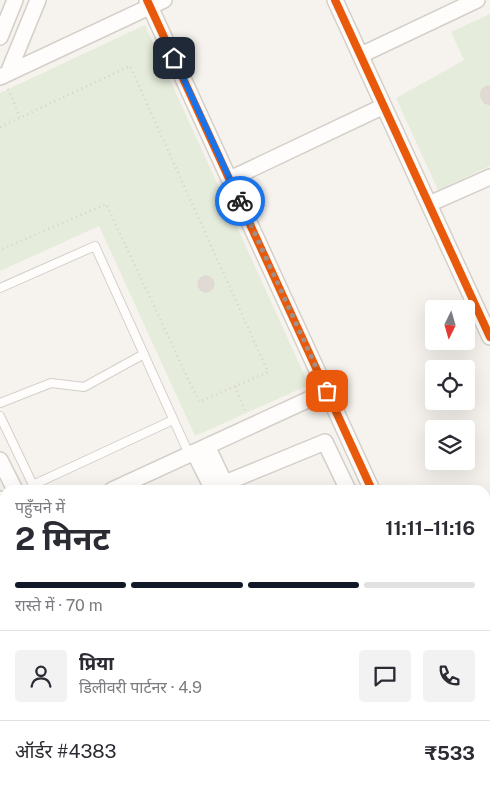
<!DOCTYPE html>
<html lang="hi">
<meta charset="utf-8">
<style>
body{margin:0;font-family:"Public Sans","Noto Sans Devanagari",sans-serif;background:#f2f2f3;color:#2b2b33;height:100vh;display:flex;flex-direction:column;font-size:19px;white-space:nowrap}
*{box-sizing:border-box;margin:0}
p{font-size:16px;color:#7c7c81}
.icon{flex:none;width:28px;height:28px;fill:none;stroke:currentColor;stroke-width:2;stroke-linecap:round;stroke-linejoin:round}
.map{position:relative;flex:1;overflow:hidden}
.sheet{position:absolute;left:0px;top:485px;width:490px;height:311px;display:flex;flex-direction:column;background:#fff;border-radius:15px 15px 0 0;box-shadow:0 5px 20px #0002}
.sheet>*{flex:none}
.needle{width:32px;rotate:185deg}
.buttons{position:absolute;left:425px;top:300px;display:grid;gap:10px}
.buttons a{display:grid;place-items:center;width:50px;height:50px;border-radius:5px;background:#fff;box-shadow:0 5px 20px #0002;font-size:25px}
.pin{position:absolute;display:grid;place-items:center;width:42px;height:42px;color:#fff;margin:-21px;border-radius:10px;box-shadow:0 2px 8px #0006}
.courier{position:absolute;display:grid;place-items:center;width:50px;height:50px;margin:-25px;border:4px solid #1a73e8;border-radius:50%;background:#fff;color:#222;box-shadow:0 1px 6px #0007}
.head em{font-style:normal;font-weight:700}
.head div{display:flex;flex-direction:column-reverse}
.head{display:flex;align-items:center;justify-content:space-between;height:85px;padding:0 15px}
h1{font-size:32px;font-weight:700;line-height:38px}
.bar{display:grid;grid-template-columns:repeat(4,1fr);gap:8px 5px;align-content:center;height:60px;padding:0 15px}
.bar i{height:6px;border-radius:4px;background:#e1e1e2}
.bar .active{background:#111827}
.bar p{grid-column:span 4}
.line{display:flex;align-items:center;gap:12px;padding:0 15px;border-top:1px solid #e1e1e2}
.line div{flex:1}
.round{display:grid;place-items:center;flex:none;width:52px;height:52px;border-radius:5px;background:#f2f2f3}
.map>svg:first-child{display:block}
.green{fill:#e5ecdb}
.building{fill:#e0d9d4;stroke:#dfd7d1}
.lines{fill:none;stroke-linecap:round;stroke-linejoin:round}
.service-casing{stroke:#d4cfc9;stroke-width:10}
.minor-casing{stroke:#d4cfc9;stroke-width:18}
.tertiary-casing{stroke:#d4cfc9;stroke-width:21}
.path{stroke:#d8d1cd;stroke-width:2.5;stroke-dasharray:1 4;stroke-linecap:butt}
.service{stroke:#fefdfc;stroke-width:8}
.minor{stroke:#fefdfc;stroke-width:15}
.tertiary{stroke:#fefdfc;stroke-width:19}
.cycleway-casing{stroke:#fdf8f1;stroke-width:11}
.cycleway{stroke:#e8590c;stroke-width:8}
.done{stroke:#a09188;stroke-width:5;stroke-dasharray:0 9}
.route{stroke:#1a73e8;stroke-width:6}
</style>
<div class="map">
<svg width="490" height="796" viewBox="0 0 490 796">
<rect width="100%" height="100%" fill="#f6f3ee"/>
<path class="green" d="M490,14V166L438,190L396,98L464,60L451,32Z
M145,25L309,385L195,436L99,226L0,271V93Z"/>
<path class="building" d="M487,86H490V105L484,103L480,95L482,89Z
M198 284a8 8 0 1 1 16 0a8 8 0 1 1-16 0Z"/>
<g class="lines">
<g class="service-casing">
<path id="service" d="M0,288L95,246L189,454
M0,403L51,383L84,387L144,354
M0,416L33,485L173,420"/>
</g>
<g class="minor-casing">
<path id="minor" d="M147,0L372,490
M335,0L490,337
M0,37L15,0
M361,55L477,0
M8,73L38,0
M0,77L164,0
M230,179L384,106
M429,204L490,177
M207,446L228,490
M194,452L213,490
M0,460L15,490
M225,483L325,442L348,490
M112,490L327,391
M0,499L5,509
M0,539L5,536
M0,558L5,567
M0,586L5,596
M485,655L490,652
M0,689L5,687
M485,733L490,744"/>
</g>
<g class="tertiary-casing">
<path id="tertiary" d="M17,791L35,796"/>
</g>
<path class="path" d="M8,89L20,117
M0,127L130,66L268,372L199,402L106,204L0,250
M235,386L246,413"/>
<use href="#service" class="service"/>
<use href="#minor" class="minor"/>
<use href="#tertiary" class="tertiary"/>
<g class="cycleway-casing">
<path id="cycleway" d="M147,0L372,490
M335,0L490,337"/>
</g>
<use href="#cycleway" class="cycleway"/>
</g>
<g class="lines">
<path class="done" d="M240,201L327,391"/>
<path class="route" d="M174,58L240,201"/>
</g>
</svg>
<div class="buttons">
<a><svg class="needle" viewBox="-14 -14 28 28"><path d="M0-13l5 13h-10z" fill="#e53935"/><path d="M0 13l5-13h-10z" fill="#7c7c81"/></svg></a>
<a><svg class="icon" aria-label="locate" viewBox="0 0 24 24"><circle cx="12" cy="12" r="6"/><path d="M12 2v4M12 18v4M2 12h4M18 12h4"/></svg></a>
<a><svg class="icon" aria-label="layers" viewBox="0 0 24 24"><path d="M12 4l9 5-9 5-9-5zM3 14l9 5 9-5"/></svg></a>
</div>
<div class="pin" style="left:327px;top:391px;background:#ea580c"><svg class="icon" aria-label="bag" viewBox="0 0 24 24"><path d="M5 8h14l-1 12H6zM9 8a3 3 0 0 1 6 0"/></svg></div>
<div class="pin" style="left:174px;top:58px;background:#1f2937"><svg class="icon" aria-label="home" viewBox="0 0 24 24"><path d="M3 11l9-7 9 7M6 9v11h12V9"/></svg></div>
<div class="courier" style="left:240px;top:201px"><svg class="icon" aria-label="bike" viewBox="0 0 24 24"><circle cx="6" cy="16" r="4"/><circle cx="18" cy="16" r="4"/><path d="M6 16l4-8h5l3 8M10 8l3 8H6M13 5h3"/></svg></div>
<section class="sheet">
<div class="head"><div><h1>2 मिनट</h1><p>पहुँचने में</p></div><em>11:11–11:16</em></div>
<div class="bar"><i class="active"></i><i class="active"></i><i class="active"></i><i></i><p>रास्ते में · 70 m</p></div>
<div class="line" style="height:90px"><a class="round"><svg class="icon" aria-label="person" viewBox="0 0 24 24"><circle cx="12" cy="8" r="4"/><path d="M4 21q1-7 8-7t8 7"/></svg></a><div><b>प्रिया</b><p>डिलीवरी पार्टनर · 4.9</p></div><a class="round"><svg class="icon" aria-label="chat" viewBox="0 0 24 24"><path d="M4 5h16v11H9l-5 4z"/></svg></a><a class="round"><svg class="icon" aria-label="phone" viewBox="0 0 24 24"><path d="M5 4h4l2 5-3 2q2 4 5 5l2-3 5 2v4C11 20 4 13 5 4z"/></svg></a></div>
<div class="line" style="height:65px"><div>ऑर्डर #4383</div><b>₹533</b></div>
</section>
</div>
